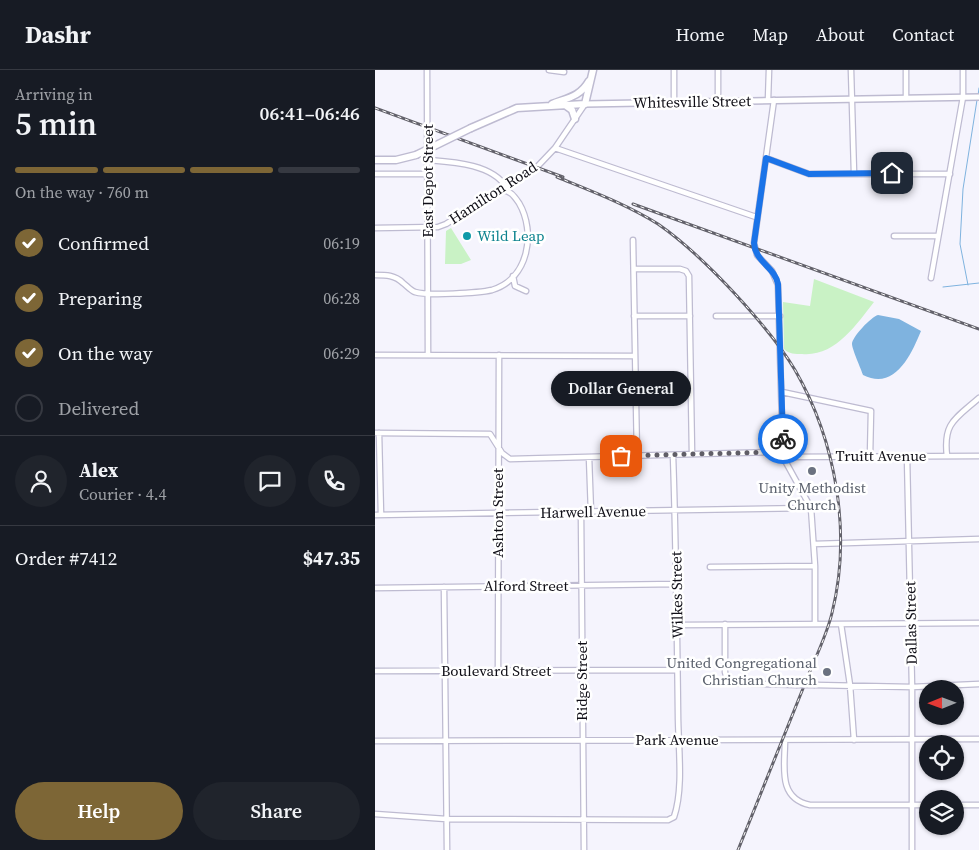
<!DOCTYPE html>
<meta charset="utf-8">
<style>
body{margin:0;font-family:"Source Serif 4",serif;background:#20242c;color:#f1f3f6;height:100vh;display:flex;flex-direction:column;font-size:19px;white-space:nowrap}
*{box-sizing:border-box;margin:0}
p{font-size:16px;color:#9ea1a6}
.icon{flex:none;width:28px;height:28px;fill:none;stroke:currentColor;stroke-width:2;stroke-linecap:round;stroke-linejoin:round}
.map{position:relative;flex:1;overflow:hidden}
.side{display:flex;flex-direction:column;background:#171b24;width:375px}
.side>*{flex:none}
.needle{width:32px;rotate:269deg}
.fabs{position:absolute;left:544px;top:610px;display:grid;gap:10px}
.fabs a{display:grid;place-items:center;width:45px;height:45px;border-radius:50%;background:#171b24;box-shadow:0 1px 4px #0004;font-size:25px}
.pin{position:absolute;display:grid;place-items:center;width:42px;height:42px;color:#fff;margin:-21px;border-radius:10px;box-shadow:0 2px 8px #0006}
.courier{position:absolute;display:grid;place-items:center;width:50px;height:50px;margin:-25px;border:4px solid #1a73e8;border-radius:50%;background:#fff;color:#222;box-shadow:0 1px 6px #0007}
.bubble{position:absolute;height:35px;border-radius:18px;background:#171b24;box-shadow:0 1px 4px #0004;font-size:16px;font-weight:600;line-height:35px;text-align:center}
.head em{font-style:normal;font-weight:600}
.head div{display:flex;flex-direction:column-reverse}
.head{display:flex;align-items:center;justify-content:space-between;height:85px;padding:0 15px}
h1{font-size:32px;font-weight:600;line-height:38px}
.bar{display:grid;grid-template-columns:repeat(4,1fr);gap:8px 5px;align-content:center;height:60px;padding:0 15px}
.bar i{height:6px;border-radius:4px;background:#363941}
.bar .current{background:#7d6636}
.bar p{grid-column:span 4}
.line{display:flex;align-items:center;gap:12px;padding:0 15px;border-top:1px solid #363941}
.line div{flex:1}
.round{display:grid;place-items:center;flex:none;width:52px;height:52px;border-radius:26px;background:#20242c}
ol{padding:0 15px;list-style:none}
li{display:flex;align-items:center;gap:15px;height:55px}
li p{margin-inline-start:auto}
li .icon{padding:5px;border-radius:50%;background:#7d6636;color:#fff;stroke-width:4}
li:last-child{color:#9ea1a6}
li i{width:28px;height:28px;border:2px solid #363941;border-radius:50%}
.action{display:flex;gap:10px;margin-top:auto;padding:10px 15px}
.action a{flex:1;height:58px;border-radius:30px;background:#7d6636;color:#fff;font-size:20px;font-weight:600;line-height:58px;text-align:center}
.action a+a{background:#20242c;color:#f1f3f6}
header{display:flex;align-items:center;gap:30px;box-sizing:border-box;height:70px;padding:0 25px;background:#171b24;border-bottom:1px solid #363941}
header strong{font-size:24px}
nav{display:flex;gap:28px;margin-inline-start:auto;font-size:18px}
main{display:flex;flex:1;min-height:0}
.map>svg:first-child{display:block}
.green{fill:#c9f2c5}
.water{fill:#7fb3df}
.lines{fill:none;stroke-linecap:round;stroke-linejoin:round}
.stream{stroke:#7fb3df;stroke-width:1}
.minor-casing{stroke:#bebbd1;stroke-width:7}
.major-casing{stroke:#bebbd1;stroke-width:8}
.highway-casing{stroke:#bebbd1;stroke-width:9}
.minor{stroke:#fff;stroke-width:4.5}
.major{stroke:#fff;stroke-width:5}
.highway{stroke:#fff;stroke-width:6}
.rail-casing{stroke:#63626b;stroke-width:3}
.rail{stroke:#fff;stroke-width:1;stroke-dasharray:4;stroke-linecap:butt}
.minor-bridge-casing{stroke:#bebbd1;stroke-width:7;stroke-linecap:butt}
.highway-bridge-casing{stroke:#bebbd1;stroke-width:9;stroke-linecap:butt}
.minor-bridge{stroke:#fff;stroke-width:4.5}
.highway-bridge{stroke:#fff;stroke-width:6}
.done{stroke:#605e67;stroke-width:5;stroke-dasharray:0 9}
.route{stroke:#1a73e8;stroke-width:6}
.culture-dot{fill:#0f9aa8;stroke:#fff;stroke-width:2}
.worship-dot{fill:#6b7280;stroke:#fff;stroke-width:2}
.labels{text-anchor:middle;stroke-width:5;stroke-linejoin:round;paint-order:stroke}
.street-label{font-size:15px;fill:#0f0e16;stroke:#fff}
.culture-label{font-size:15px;fill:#0d838f;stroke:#fff;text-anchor:start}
.worship-label{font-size:15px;fill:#5b616d;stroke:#fff}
</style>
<header>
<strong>Dashr</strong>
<nav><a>Home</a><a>Map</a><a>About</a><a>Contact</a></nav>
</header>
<main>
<section class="side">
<div class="head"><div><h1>5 min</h1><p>Arriving in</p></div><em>06:41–06:46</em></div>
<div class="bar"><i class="current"></i><i class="current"></i><i class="current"></i><i></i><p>On the way · 760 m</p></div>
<ol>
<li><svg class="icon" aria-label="check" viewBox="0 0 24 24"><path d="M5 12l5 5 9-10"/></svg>Confirmed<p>06:19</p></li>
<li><svg class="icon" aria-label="check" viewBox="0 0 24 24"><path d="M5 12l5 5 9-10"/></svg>Preparing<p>06:28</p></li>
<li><svg class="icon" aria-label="check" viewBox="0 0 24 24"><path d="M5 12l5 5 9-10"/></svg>On the way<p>06:29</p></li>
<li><i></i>Delivered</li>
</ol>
<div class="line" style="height:90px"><a class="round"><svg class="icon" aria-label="person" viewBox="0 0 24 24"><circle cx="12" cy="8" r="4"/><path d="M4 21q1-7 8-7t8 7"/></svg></a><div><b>Alex</b><p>Courier · 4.4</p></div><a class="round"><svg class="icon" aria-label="chat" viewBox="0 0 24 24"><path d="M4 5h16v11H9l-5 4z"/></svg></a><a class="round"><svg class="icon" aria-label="phone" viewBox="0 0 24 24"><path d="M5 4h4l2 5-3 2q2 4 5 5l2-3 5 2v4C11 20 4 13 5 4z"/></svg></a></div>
<div class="line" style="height:65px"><div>Order #7412</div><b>$47.35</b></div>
<div class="action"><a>Help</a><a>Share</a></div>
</section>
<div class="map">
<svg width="604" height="780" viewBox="0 0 604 780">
<rect width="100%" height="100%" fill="#f5f4fd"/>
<path class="green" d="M76,158L96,190L86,194H70L71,161Z
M439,209L499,232C481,255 460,287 427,284C420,284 414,284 409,279L408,232L435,236Z"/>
<path class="water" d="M503,245L524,249L546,261C536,285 520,321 488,305C486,299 477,279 477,274C477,267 496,247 503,245Z"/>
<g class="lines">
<path class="stream" d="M603,26L604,18
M593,215L585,174L588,119L602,30
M568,217L604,213"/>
<g class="minor-casing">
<path id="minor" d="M52,0L53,285
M174,0L189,2
M299,0V32
M343,0V31
M476,0L479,103
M531,0V28
M393,30L394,0
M399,30L379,173L382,185L397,201L403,215L408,387L436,438L440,496V554
M180,78L381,147
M391,88L434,104H575
M53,90C78,92 117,94 131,117
M0,104H53
M0,158L63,157L71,154L161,98L180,78L210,34
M519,166H563
M258,170L262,386
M259,199H305L311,201L314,206L317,384
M0,205C11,205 20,205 28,213C32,216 36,221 40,222C52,226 104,223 117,220C154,209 161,162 144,133C139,126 136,121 127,120
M138,206L140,216L151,221
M556,208L588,27V0
M259,246H315
M341,246H405
M0,285L260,286
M407,322L496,341L495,386
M0,363L115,364L127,383L135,389L397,382L408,387L604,386
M4,363L6,445
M532,386L537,617V780
M572,386C568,353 580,349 604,328
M214,387L216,442
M206,442L209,780
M0,445L436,438
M439,474L604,469
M335,497L440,496
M69,517L72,780
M0,518L303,514
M350,554V602L353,613L421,615
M466,554L475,615L479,670
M303,555L604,553
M0,601L302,600
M123,601L124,285
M440,615L537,617L604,614
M410,670C410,696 402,728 435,735H552
M0,671L604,669
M580,735H604
M0,744L71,749L293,750L299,747C309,718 303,675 303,644C302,558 301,472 298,385"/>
</g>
<g class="major-casing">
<path id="major" d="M210,34L604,27"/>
</g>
<g class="highway-casing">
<path id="highway" d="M177,34C192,28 205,27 214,11
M190,35L197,40L200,49
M96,58L142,38L210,34L218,0
M0,90H21L41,85"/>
</g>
<use href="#minor" class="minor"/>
<use href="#major" class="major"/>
<use href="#highway" class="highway"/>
<g class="rail-casing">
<path id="rail" d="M0,38L188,107
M182,107C216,121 251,134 283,154C312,174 338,200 362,226C383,249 404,273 420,300C461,371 477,463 457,543C451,568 438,592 429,616C407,671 385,725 363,780
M258,134L604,259"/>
</g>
<use href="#rail" class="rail"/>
<g class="minor-bridge-casing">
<path id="minor-bridge" d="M421,615H440"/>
</g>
<g class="highway-bridge-casing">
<path id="highway-bridge" d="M41,85L96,58"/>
</g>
<use href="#minor-bridge" class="minor-bridge"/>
<use href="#highway-bridge" class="highway-bridge"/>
</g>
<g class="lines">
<path class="done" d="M246,386L397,382L408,387V369"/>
<path class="route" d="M408,369L403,214C400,197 380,192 379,173L391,88L434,104L517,103"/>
</g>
<circle class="culture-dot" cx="92" cy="166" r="5"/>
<g class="worship-dot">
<circle cx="437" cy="401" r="5"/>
<circle cx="452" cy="602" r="5"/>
</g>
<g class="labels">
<g class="street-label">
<text transform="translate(317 32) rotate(-1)" y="5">Whitesville Street</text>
<text transform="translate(53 111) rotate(-90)" y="5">East Depot Street</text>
<text transform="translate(118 123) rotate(-33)" y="5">Hamilton Road</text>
<text x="506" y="391">Truitt Avenue</text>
<text transform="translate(218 442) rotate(-1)" y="5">Harwell Avenue</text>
<text transform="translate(123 443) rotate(-90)" y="5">Ashton Street</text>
<text x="151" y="521">Alford Street</text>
<text transform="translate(302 525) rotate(-91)" y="5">Wilkes Street</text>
<text transform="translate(536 553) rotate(-91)" y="5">Dallas Street</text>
<text x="121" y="606">Boulevard Street</text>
<text transform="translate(207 611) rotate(-90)" y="5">Ridge Street</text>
<text x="302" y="675">Park Avenue</text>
</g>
<g class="culture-label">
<text x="102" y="171">Wild Leap</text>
</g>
<g class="worship-label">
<text x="437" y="423">Unity Methodist<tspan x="437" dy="17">Church</tspan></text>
<text x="442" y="598" text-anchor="end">United Congregational<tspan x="442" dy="17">Christian Church</tspan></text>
</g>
</g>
</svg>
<div class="fabs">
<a><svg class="needle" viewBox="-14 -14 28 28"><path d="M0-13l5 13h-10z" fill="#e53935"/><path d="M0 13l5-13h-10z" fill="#9ea1a6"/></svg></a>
<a><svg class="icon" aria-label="locate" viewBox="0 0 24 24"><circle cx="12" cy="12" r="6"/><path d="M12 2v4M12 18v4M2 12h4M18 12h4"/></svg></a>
<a><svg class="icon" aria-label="layers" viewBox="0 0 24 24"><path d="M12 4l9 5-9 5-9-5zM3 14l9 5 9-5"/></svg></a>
</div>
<div class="pin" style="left:246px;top:386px;background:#ea580c"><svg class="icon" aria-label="bag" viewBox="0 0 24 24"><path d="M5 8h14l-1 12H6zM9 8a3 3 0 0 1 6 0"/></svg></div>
<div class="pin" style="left:517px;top:103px;background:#1f2937"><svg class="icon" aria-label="home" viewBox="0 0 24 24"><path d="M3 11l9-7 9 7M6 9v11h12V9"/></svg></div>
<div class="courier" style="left:408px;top:369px"><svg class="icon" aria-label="bike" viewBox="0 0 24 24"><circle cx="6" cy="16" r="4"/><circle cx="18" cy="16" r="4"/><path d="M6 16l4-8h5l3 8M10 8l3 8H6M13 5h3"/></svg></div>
<div class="bubble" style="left:176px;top:301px;width:140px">Dollar General</div>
</div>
</main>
